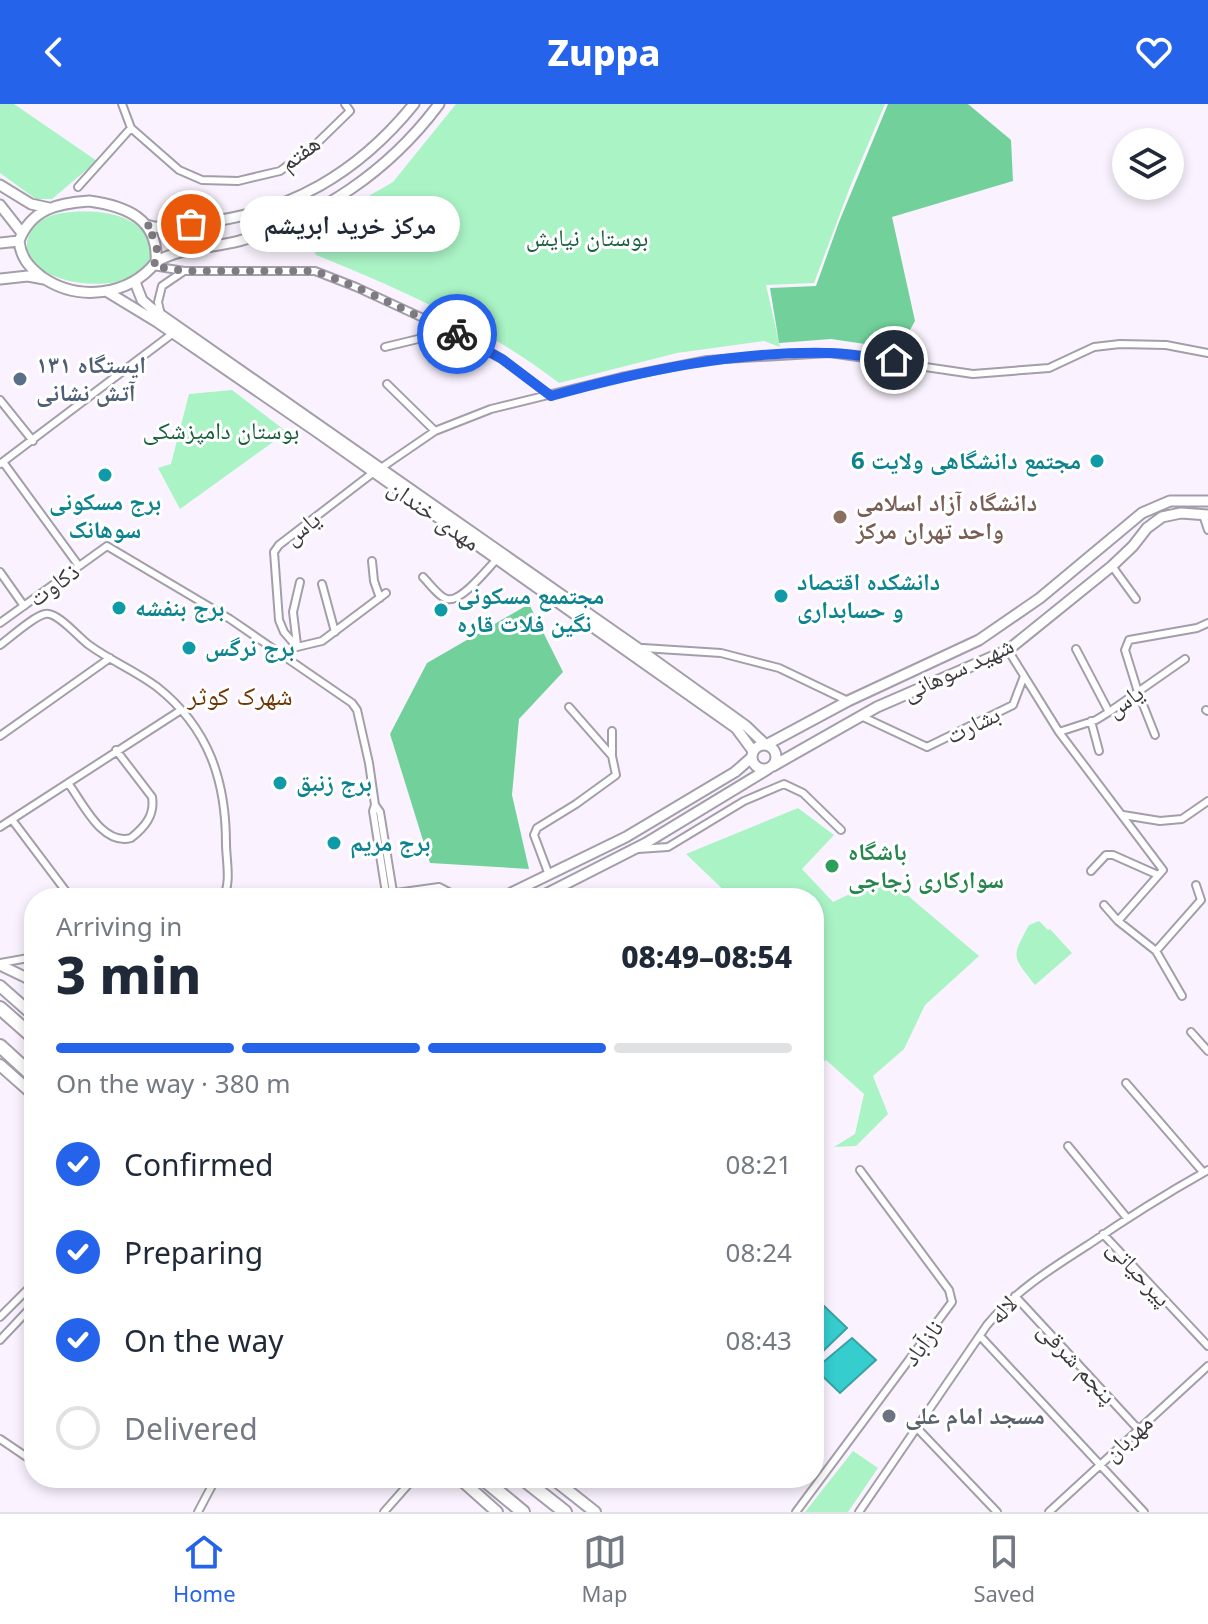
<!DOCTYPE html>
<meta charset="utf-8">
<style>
body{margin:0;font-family:"Noto Sans","Noto Naskh Arabic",sans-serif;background:#f2f2f3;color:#1f2937;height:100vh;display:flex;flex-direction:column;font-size:30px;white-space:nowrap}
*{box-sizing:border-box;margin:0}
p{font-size:26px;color:#747a83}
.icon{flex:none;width:44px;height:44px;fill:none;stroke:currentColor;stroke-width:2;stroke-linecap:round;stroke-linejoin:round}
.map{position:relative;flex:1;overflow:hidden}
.side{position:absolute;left:24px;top:784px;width:800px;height:600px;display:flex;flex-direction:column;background:#fff;border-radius:32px;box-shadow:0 4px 12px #0003}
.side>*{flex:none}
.tools{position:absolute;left:1112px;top:24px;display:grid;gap:16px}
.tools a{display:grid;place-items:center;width:72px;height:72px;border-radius:50%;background:#fff;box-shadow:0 4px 12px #0003;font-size:40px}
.pin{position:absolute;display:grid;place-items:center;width:68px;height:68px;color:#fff;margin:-34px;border:4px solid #fff;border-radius:50%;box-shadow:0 2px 8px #0007}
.courier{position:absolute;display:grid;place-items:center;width:80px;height:80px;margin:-40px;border:6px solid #2563eb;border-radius:50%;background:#fff;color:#222;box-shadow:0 2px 10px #0007}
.bubble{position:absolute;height:56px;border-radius:28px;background:#fff;box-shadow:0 4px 12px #0003;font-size:26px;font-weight:800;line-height:56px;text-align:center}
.headline em{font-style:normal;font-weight:800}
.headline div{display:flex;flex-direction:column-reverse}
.headline{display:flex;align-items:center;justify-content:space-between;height:136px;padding:0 32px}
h1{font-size:52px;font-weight:800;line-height:60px}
.bar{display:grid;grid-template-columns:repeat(4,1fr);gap:12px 8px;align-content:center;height:96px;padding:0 32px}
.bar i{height:10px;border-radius:6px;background:#e0e1e3}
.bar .current{background:#2563eb}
.bar p{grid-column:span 4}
ol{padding:0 32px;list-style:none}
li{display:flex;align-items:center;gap:24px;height:88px}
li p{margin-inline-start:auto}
li .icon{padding:8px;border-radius:50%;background:#2563eb;color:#fff;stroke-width:4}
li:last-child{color:#747a83}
li i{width:44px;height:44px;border:4px solid #e0e1e3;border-radius:50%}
header{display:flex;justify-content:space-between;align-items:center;height:104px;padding:0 32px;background:#2563eb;color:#fff;font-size:36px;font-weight:800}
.dock{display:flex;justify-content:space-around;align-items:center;height:112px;border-top:2px solid #e0e1e3;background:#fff;font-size:22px;color:#747a83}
.dock a{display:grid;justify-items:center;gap:4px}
.dock .current{color:#2563eb}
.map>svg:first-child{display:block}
.green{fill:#a9f3c5}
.forest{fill:#72d19b}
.water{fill:#35cdce;stroke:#37a1a3;stroke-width:2}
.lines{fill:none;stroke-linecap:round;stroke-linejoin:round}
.street-casing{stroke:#a49daa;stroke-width:10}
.secondary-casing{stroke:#a49daa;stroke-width:13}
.primary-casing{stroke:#a49daa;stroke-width:14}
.highway-casing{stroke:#a49daa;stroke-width:16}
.street{stroke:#fff;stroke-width:6}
.secondary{stroke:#fff;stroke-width:9}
.primary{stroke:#fff;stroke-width:10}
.highway{stroke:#fff;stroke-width:12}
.done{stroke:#7f7b82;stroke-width:8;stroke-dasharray:0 14.4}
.route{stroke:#2563eb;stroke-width:10}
.service-dot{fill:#5c6f8a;stroke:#fff;stroke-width:3}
.culture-dot{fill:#0f9aa8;stroke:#fff;stroke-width:3}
.education-dot{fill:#8d6e63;stroke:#fff;stroke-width:3}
.leisure-dot{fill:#2e9e5b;stroke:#fff;stroke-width:3}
.worship-dot{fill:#6b7280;stroke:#fff;stroke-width:3}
.labels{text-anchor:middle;stroke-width:6;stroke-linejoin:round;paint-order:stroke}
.street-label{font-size:24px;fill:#3d3a3f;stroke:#fff}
.park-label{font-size:24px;fill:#185f3c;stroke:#fff}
.service-label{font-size:24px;font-weight:bold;fill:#4e5e75;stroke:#fff;text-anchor:start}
.culture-label{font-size:24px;font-weight:bold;fill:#0d838f;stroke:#fff;text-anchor:start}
.education-label{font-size:24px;font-weight:bold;fill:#785e54;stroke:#fff;text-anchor:start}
.leisure-label{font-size:24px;font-weight:bold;fill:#27864d;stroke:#fff;text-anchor:start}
.worship-label{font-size:24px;font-weight:bold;fill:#5b616d;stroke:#fff;text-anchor:start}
.neighbourhood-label{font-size:26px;fill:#713605;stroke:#fff}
</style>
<header><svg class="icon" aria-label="back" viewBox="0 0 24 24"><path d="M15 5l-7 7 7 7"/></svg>Zuppa<svg class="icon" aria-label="heart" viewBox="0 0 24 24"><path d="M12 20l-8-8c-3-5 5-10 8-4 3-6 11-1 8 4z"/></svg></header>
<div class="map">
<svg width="1208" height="1408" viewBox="0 0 1208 1408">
<rect width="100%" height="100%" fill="#faf3ff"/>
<path class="green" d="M0,0H14L97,57L52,95H36L0,69Z
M456,0H885L850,83L814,179L766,181L780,243L764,237L677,249L559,279C486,223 400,185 316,151L305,129L393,78Z
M72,108C102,106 138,110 152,140L149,159C143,165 137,171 129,174C104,185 59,180 38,163C18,147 27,121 48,113C56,109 64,109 72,108Z
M232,286L287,328L180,405L158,364L171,360L189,290Z
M798,704L834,731L802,765L833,798L858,786L893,779L979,852L925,901L904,945L873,972L888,1010L856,1042L834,1043L855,1030L864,990L826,956L814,967V794H732L686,750Z
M1039,817L1048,826L1050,825L1072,849L1035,881C1012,852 1011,854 1029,821Z
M853,1347L878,1364L848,1408H805Z"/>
<path class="forest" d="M888,0H968L1011,36L1013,77L892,113L915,217L899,245L831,235L779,239L770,184L816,182L839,118Z
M529,500L563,568L519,615L512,691L529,765L430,759L390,630L427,559Z"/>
<path class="water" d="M824,1202L847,1224L814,1256V1211Z
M852,1234L876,1256L840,1289L815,1265Z"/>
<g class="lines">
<g class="street-casing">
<path id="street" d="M122,0L131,24L179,66L202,76L238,77L280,67L313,43L350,7L345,0
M78,83L131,24
M153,162L184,167H315L356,183L451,227L502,255L551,292
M161,211L158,198L162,182L184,167
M385,243L451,227
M387,280L435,327
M0,296L33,337
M3,358L79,462
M0,360L176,227
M381,364L435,327L491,305L621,273L707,256L830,249L973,270L1049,264L1094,243L1120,240L1166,241L1208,249
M1203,411L1208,426
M372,457L374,477L380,494
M1112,462L1136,495
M0,468L24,502
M423,473C429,479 439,493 447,495C461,499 487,465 497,455
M322,480L335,528
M0,519L107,442L230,515L352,599L357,606L369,659L375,701L373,707L386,789
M0,541C11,533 34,512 45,510C57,507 79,534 89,541C111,557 136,567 157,583C209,624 226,677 226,740C226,755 232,782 222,794
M297,541L293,508L300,478
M297,543L284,528L279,516L274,448L279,441L374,368
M297,543L322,537L386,489
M643,544L721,549L779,564L848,597
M1076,545L1109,608
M1008,546L1059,628L1163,766L1118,817
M1206,606L1208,607
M861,612L927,643L1013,601L1024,572
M1091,617L1099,647
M1059,628L1096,616L1109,608L1185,555
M1155,631L1138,588L1125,546L1129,536L1197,524L1208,519
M0,632L110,554
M612,652V627
M68,679C83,699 102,742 131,734C145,723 155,711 152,693L116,646
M375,701L380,708L393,788
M1123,711L1160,717L1182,715L1208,697
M13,717L71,794
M0,723L181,606
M638,745L668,743L744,697L784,680L803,689L841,726
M1091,767L1106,751H1113L1158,771
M549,771L534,731L537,724L576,700L616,671L612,652L569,603
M360,794L439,783L460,794
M433,794H434
M1104,801L1118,817L1156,847L1182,892
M1156,847L1201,796L1196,781
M0,859L34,853L31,857L34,863
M1191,928L1208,947
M1126,979L1203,1068
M1068,1042L1127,1114
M1103,1130L1208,1242
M1015,1192L1138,1325
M0,1213L34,1179
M980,1232L1144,1408
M0,1236L34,1200
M917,1324L997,1408
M0,1335L34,1358
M198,1408L216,1374
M384,1408L414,1374
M796,1408L952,1198L949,1186L860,1066
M859,1408L987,1221C1015,1187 1052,1164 1088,1141C1127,1114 1167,1089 1208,1066
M1049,1408L1208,1262"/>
</g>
<g class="secondary-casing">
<path id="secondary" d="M0,81L31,100L49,104
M89,97C126,102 159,115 156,158C129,192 78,198 42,173C29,163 21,154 19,137C31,105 58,99 89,97Z
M0,101L22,129
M146,121C163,127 183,121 200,119C290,109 358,69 414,0
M0,139L19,137
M156,158C181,143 212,144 239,137C320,114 389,67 439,0
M0,175L28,172L44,175
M135,178L142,196L151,204L639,545L746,622L766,641L848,597L979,536L1040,494L1142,409L1170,397H1208
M106,187L157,218L317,328L736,624L753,647
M752 653a12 12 0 1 1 24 0a12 12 0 1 1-24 0Z
M773,662L877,603L1008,546L1112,462L1133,442L1147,424L1162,413L1181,409L1208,411
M501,794L626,733L735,668L751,654
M538,794L646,739L768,665
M0,861L27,874L34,881"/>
</g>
<g class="primary-casing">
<path id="primary" d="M0,882L34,912
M0,961L34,991
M459,1374L497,1408
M552,1374L595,1408"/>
</g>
<g class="highway-casing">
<path id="highway" d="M0,904L34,934
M0,942L34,973
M482,1374L523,1408
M522,1374L565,1408"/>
</g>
<use href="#street" class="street"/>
<use href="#secondary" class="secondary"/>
<use href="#primary" class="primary"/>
<use href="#highway" class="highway"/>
</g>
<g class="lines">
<path class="done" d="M191,120L161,124L146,121C154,133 162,148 153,162L184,167H315L356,183L457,230"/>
<path class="route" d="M457,230L502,255L551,292C641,267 734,247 828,249C850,249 872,254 894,256"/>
</g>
<circle class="service-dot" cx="20" cy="275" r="8"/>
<g class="culture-dot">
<circle cx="1097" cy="357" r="8"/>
<circle cx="105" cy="371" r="8"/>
<circle cx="781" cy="492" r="8"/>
<circle cx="119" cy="504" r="8"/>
<circle cx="441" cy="506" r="8"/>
<circle cx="189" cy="544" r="8"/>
<circle cx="280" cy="679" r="8"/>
<circle cx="334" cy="739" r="8"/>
</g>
<circle class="education-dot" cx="840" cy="413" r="8"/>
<circle class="leisure-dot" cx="832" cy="762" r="8"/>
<circle class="worship-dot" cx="889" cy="1312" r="8"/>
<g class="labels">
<g class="street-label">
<text transform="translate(300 49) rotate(-36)" y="8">هفتم</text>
<text transform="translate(434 411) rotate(35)" y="8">مهدی خندان</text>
<text transform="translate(302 424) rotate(-38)" y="8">یاس</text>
<text transform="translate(54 481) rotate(-36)" y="8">ذکاوت</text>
<text transform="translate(958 565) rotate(-25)" y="8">شهید سوهانی</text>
<text transform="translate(1125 597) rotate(-34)" y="8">یاس</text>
<text transform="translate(973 621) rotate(-26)" y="8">بشارت</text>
<text transform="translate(1139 1169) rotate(47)" y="8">پیرحیاتی</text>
<text transform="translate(1003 1206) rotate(-46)" y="8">لاله</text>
<text transform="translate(923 1239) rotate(-53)" y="8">نازآباد</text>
<text transform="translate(1077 1259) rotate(47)" y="8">پنجم شرقی</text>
<text transform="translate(1128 1334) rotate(-42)" y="8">مهربان</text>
</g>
<g class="park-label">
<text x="587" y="142">بوستان نیایش</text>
<text x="221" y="335">بوستان دامپزشکی</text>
</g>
<g class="service-label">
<text x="36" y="269">ایستگاه ۱۳۱<tspan x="36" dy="28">آتش نشانی</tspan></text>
</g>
<g class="culture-label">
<text x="1081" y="365" text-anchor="end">مجتمع دانشگاهی ولایت 6</text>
<text x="105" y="406" text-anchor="middle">برج مسکونی<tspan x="105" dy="28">سوهانک</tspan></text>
<text x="797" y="486">دانشکده اقتصاد<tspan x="797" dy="28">و حسابداری</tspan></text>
<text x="457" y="500">مجتممع مسکونی<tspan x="457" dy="28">نگین فلات قاره</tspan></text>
<text x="135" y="512">برج بنفشه</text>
<text x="205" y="552">برج نرگس</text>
<text x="296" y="687">برج زنبق</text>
<text x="350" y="747">برج مریم</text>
</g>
<g class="education-label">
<text x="856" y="407">دانشگاه آزاد اسلامی<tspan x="856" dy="28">واحد تهران مرکز</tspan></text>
</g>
<g class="leisure-label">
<text x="848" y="756">باشگاه<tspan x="848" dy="28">سواركاری زجاجی</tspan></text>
</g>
<g class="worship-label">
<text x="905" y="1320">مسجد امام علی</text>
</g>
<g class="neighbourhood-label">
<text x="240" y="601">شهرک کوثر</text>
</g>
</g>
</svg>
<div class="tools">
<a><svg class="icon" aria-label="layers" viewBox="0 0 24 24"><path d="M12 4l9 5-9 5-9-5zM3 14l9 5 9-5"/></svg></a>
</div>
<div class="pin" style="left:191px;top:120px;background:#ea580c"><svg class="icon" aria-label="bag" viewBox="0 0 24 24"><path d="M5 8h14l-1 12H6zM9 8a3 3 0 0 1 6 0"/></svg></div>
<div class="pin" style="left:894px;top:256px;background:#1f2937"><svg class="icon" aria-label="home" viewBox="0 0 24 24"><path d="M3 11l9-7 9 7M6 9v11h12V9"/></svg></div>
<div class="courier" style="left:457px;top:230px"><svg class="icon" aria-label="bike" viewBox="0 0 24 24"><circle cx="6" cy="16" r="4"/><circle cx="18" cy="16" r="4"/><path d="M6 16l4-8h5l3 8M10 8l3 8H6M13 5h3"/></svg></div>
<div class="bubble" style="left:240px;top:92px;width:220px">مرکز خرید ابریشم</div>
<section class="side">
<div class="headline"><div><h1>3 min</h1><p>Arriving in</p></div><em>08:49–08:54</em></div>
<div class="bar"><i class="current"></i><i class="current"></i><i class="current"></i><i></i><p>On the way · 380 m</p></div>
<ol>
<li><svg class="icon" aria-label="check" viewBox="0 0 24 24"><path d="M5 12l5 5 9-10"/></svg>Confirmed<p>08:21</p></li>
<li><svg class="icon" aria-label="check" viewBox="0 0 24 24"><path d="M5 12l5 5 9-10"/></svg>Preparing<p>08:24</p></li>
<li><svg class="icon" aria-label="check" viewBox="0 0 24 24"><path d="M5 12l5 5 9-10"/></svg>On the way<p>08:43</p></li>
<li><i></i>Delivered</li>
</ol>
</section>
</div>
<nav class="dock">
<a class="current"><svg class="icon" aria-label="home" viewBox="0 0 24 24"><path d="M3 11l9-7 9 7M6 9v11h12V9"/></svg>Home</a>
<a><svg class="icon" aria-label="map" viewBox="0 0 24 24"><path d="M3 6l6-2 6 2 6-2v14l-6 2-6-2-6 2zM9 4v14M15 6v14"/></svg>Map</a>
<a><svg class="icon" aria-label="saved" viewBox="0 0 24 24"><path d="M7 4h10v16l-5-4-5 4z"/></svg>Saved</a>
</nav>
